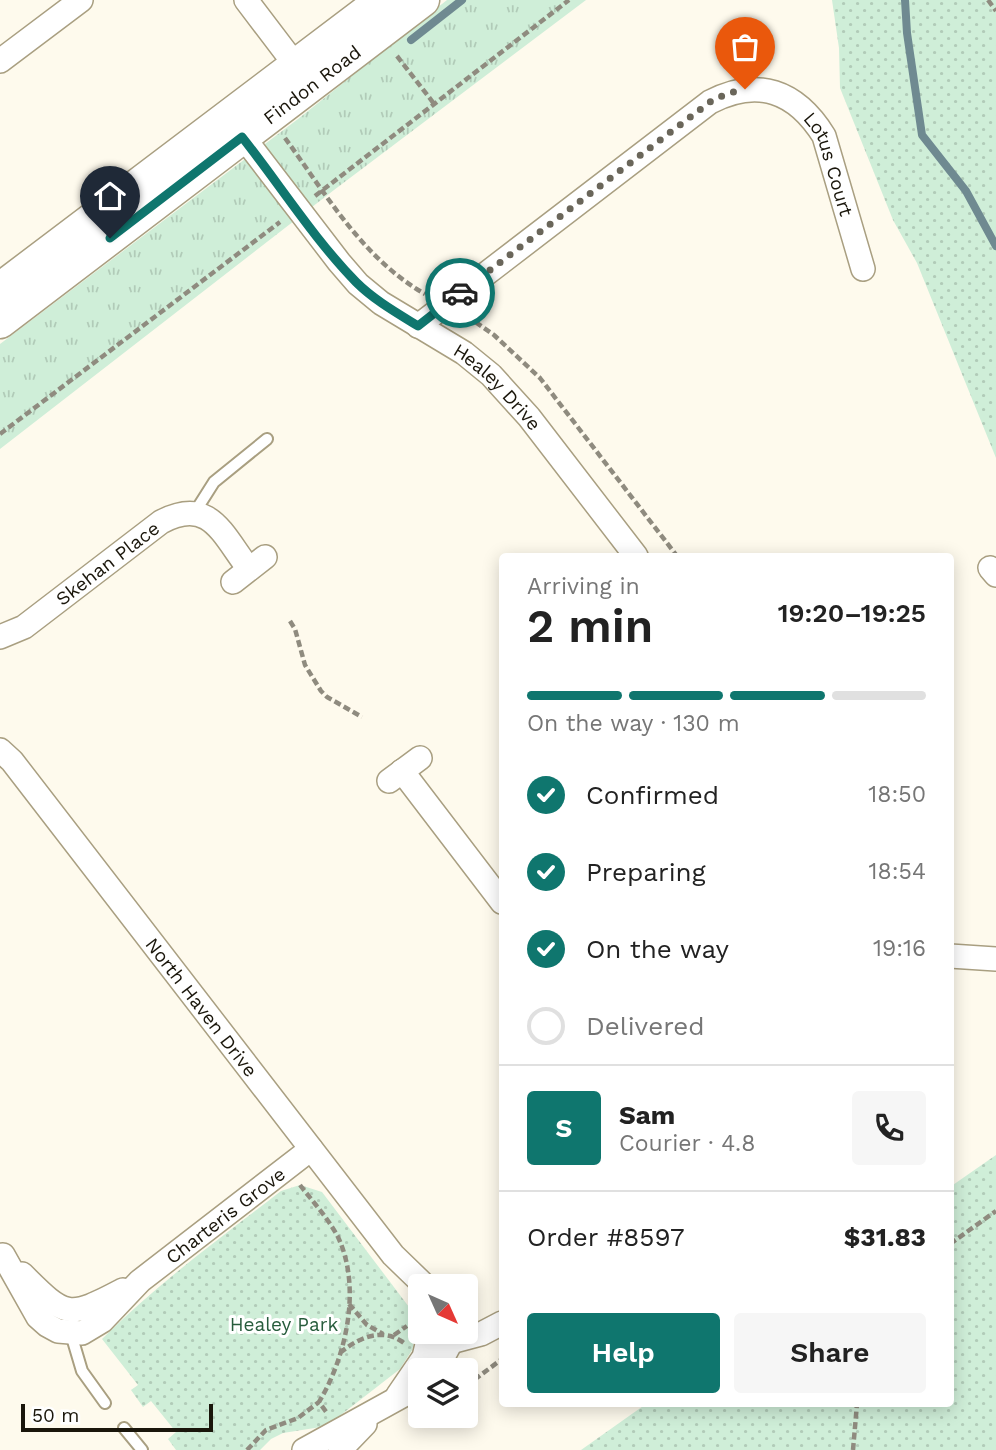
<!DOCTYPE html>
<meta charset="utf-8">
<style>
body{margin:0;font-family:"Work Sans",sans-serif;background:#f6f6f6;color:#222;height:100vh;display:flex;flex-direction:column;font-size:26px;white-space:nowrap}
*{box-sizing:border-box;margin:0}
p{font-size:23px;color:#767676}
.icon{flex:none;width:38px;height:38px;fill:none;stroke:currentColor;stroke-width:2;stroke-linecap:round;stroke-linejoin:round}
.map{position:relative;flex:1;overflow:hidden}
.details{position:absolute;left:499px;top:553px;width:455px;height:854px;display:flex;flex-direction:column;background:#fff;border-radius:7px;box-shadow:0 4px 18px #0003}
.details>*{flex:none}
.needle{width:46px;rotate:135deg}
.buttons{position:absolute;left:408px;top:1274px;display:grid;gap:14px}
.buttons a{display:grid;place-items:center;width:70px;height:70px;border-radius:7px;background:#fff;box-shadow:0 4px 18px #0003;font-size:35px}
.scale{position:absolute;left:21px;bottom:18px;width:192px;box-sizing:border-box;padding-left:7px;border:4px solid #1a160b;border-top:0;font-size:19px;line-height:24px;white-space:nowrap;color:#1a160b;-webkit-text-stroke:5px #fff;paint-order:stroke}
.pin{position:absolute;display:grid;place-items:center;width:60px;height:60px;color:#fff;margin:-72px -30px;border-radius:50% 50% 50% 0;rotate:-45deg;box-shadow:0 0 7px #0007}
.pin .icon{rotate:45deg}
.courier{position:absolute;display:grid;place-items:center;width:70px;height:70px;margin:-35px;border:5px solid #0f766e;border-radius:50%;background:#fff;color:#222;box-shadow:0 2px 9px #0007}
.head em{font-style:normal;font-weight:600}
.head div{display:flex;flex-direction:column-reverse}
.head{display:flex;align-items:center;justify-content:space-between;height:119px;padding:0 28px}
h1{font-size:46px;font-weight:600;line-height:52px}
.bar{display:grid;grid-template-columns:repeat(4,1fr);gap:10px 7px;align-content:center;height:84px;padding:0 28px}
.bar i{height:9px;border-radius:5px;background:#e0e0e0}
.bar .active{background:#0f766e}
.bar p{grid-column:span 4}
.line{display:flex;align-items:center;gap:18px;padding:0 28px;border-top:2px solid #e0e0e0}
.line div{flex:1}
.round{display:grid;place-items:center;flex:none;width:74px;height:74px;border-radius:7px;background:#f6f6f6}
ol{padding:0 28px;list-style:none}
li{display:flex;align-items:center;gap:21px;height:77px}
li p{margin-inline-start:auto}
li .icon{padding:7px;border-radius:50%;background:#0f766e;color:#fff;stroke-width:4}
li:last-child{color:#767676}
li i{width:38px;height:38px;border:4px solid #e0e0e0;border-radius:50%}
.cta{display:flex;gap:14px;margin-top:auto;padding:14px 28px}
.cta a{flex:1;height:80px;border-radius:7px;background:#0f766e;color:#fff;font-size:28px;font-weight:600;line-height:80px;text-align:center}
.cta a+a{background:#f6f6f6;color:#222}
.map>svg:first-child{display:block}
.grass{fill:url(#grass-tufts)}
.park{fill:url(#park-dots)}
.lines{fill:none;stroke-linecap:round;stroke-linejoin:round}
.stream{stroke:#6f8a91;stroke-width:8}
.service-casing{stroke:#a99f81;stroke-width:14}
.minor-casing{stroke:#a99f81;stroke-width:26}
.secondary-casing{stroke:#a99f81;stroke-width:35}
.path{stroke:#8f8b7f;stroke-width:4.5;stroke-dasharray:7 3.5;stroke-linecap:butt}
.service{stroke:#fff;stroke-width:10}
.minor{stroke:#fff;stroke-width:23}
.secondary{stroke:#fff;stroke-width:32}
.done{stroke:#6a665a;stroke-width:7;stroke-dasharray:0 12.6}
.route{stroke:#0f766e;stroke-width:9}
.labels{text-anchor:middle;stroke-width:6;stroke-linejoin:round;paint-order:stroke}
.street-label{font-size:19px;fill:#1a160b;stroke:#fff}
.park-label{font-size:19px;fill:#275c3c;stroke:#fff}
</style>
<div class="map">
<svg width="996" height="1450" viewBox="0 0 996 1450">
<defs>
<pattern id="grass-tufts" width="24" height="20" patternUnits="userSpaceOnUse" patternTransform="scale(1.75)"><rect width="24" height="20" fill="#cfeed8"/><path d="M3 7l-1-3M5 7V3M7 7l1-3M15 17l-1-3M17 17v-4M19 17l1-3" fill="none" stroke="#b1cbb8"/></pattern>
<pattern id="park-dots" width="8" height="8" patternUnits="userSpaceOnUse" patternTransform="scale(1.75)"><rect width="8" height="8" fill="#cfeed8"/><path d="M2 2h.1M6 6h.1" fill="none" stroke="#b1cbb8" stroke-width="1.8" stroke-linecap="round"/></pattern>
</defs>
<rect width="100%" height="100%" fill="#fefaed"/>
<path class="grass" d="M447,0H586L334,190L0,449V344L298,119Z"/>
<path class="park" d="M832,0H996V458L917,263L893,220L840,88L839,48Z
M996,1155V1450H581L646,1404H950V1187Z
M300,1185L322,1192L409,1307L416,1334L412,1350L400,1369L333,1421L321,1427L283,1433L271,1439L260,1450H176L168,1439L176,1432L151,1401L143,1407L131,1390L138,1385L102,1339C157,1284 219,1239 281,1191Z"/>
<g class="lines">
<path class="stream" d="M905,0L907,33L922,135L966,191L996,246
M411,40L462,0"/>
<g class="service-casing">
<path id="service" d="M195,512L214,482L267,439
M71,1334L82,1371L105,1403
M124,1428L142,1450"/>
</g>
<g class="minor-casing">
<g id="minor">
<path d="M246,0L303,75"/>
<path d="M0,61L81,0"/>
<path id="s1" d="M234,125L339,262L358,284L381,303L464,353L491,375L529,417L636,556"/>
<path id="s2" d="M418,326L710,102C758,77 796,91 824,136L863,269"/>
<path d="M990,568L996,575"/>
<path d="M233,582L265,557"/>
<path id="s3" d="M0,637L24,627L161,522C210,496 222,534 249,569"/>
<path id="s4" d="M0,750L12,761L393,1255L425,1286"/>
<path d="M402,771L502,902"/>
<path d="M389,781L420,758"/>
<path d="M950,956L996,959"/>
<path id="s5" d="M3,1255L38,1317L47,1325L58,1331L82,1333L102,1321L140,1281L311,1149"/>
<path d="M22,1274C66,1318 68,1319 123,1290"/>
<path d="M430,1333L451,1342L481,1334L502,1323"/>
<path d="M436,1370L451,1342L450,1332"/>
<path d="M398,1395L424,1357L430,1332"/>
<path d="M304,1450L420,1386"/>
<path d="M340,1450L365,1424"/>
</g>
</g>
<g class="secondary-casing">
<g id="secondary">
<path d="M0,289L382,0"/>
<path id="s6" d="M0,322L423,0"/>
</g>
</g>
<path class="path" d="M988,0L996,11
M397,56L435,105
M285,138C326,194 363,259 425,294
M315,196L569,0
M467,316L494,335L540,378L677,556
M0,434L280,222
M290,621L295,629L305,665L321,691L327,697L362,717
M300,1185C313,1202 328,1218 338,1237C362,1288 346,1357 319,1402L327,1413
M950,1244L996,1211
M349,1304L367,1325L383,1334
M394,1335L407,1326
M340,1353C359,1337 383,1327 404,1343
M466,1386L502,1359
M247,1450L266,1430L298,1418L319,1402
M853,1450L857,1404"/>
<use href="#service" class="service"/>
<use href="#minor" class="minor"/>
<use href="#secondary" class="secondary"/>
</g>
<g class="lines">
<path class="done" d="M460,293L710,102L726,94L745,89"/>
<path class="route" d="M110,238L242,137C280,185 314,239 356,282C374,300 397,313 418,326L460,293"/>
</g>
<g class="labels">
<g class="street-label">
<text dy="7" stroke="none"><textPath href="#s6" startOffset="392">Findon Road</textPath></text>
<text dy="7" stroke="none"><textPath href="#s2" startOffset="530">Lotus Court</textPath></text>
<text dy="7" stroke="none"><textPath href="#s1" startOffset="376">Healey Drive</textPath></text>
<text dy="7" stroke="none"><textPath href="#s3" startOffset="131">Skehan Place</textPath></text>
<text dy="7" stroke="none"><textPath href="#s4" startOffset="327">North Haven Drive</textPath></text>
<text dy="7" stroke="none"><textPath href="#s5" startOffset="306">Charteris Grove</textPath></text>
</g>
<g class="park-label">
<text x="284" y="1331">Healey Park</text>
</g>
</g>
</svg>
<div class="buttons">
<a><svg class="needle" viewBox="-14 -14 28 28"><path d="M0-13l5 13h-10z" fill="#e53935"/><path d="M0 13l5-13h-10z" fill="#767676"/></svg></a>
<a><svg class="icon" aria-label="layers" viewBox="0 0 24 24"><path d="M12 4l9 5-9 5-9-5zM3 14l9 5 9-5"/></svg></a>
</div>
<div class="scale">50 m</div>
<div class="pin" style="left:745px;top:89px;background:#ea580c"><svg class="icon" aria-label="bag" viewBox="0 0 24 24"><path d="M5 8h14l-1 12H6zM9 8a3 3 0 0 1 6 0"/></svg></div>
<div class="pin" style="left:110px;top:238px;background:#1f2937"><svg class="icon" aria-label="home" viewBox="0 0 24 24"><path d="M3 11l9-7 9 7M6 9v11h12V9"/></svg></div>
<div class="courier" style="left:460px;top:293px"><svg class="icon" aria-label="car" viewBox="0 0 24 24"><path d="M5 17H2v-5l4-1 3-4h7l3 4 3 1v5h-3M9 17h6M6 11h13"/><circle cx="7" cy="17" r="2"/><circle cx="17" cy="17" r="2"/></svg></div>
<section class="details">
<div class="head"><div><h1>2 min</h1><p>Arriving in</p></div><em>19:20–19:25</em></div>
<div class="bar"><i class="active"></i><i class="active"></i><i class="active"></i><i></i><p>On the way · 130 m</p></div>
<ol>
<li><svg class="icon" aria-label="check" viewBox="0 0 24 24"><path d="M5 12l5 5 9-10"/></svg>Confirmed<p>18:50</p></li>
<li><svg class="icon" aria-label="check" viewBox="0 0 24 24"><path d="M5 12l5 5 9-10"/></svg>Preparing<p>18:54</p></li>
<li><svg class="icon" aria-label="check" viewBox="0 0 24 24"><path d="M5 12l5 5 9-10"/></svg>On the way<p>19:16</p></li>
<li><i></i>Delivered</li>
</ol>
<div class="line" style="height:126px"><b class="round" style="background:#0f766e;color:#fff">S</b><div><b>Sam</b><p>Courier · 4.8</p></div><a class="round"><svg class="icon" aria-label="phone" viewBox="0 0 24 24"><path d="M5 4h4l2 5-3 2q2 4 5 5l2-3 5 2v4C11 20 4 13 5 4z"/></svg></a></div>
<div class="line" style="height:91px"><div>Order #8597</div><b>$31.83</b></div>
<div class="cta"><a>Help</a><a>Share</a></div>
</section>
</div>
